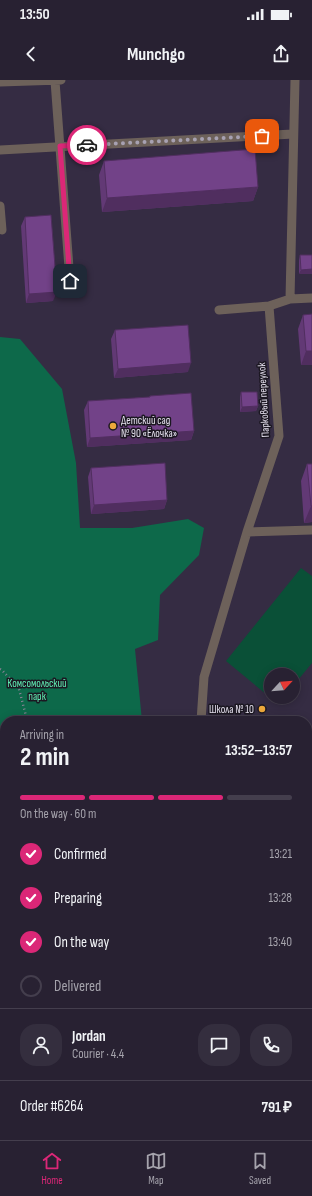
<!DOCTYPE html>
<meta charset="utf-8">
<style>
body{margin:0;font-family:"Sofia Sans Condensed",sans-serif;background:#342e3e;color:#f1f3f6;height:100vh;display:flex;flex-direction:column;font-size:15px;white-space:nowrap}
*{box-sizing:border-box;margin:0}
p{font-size:13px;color:#a5a3ac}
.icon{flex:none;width:22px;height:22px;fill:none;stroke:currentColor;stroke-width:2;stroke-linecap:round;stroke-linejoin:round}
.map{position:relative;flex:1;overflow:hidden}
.drawer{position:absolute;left:0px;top:636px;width:312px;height:424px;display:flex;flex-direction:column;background:#282132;border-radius:16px 16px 0 0;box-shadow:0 2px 10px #0003,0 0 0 1px #443e4d}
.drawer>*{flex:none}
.needle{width:26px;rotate:64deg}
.controls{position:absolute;left:264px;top:588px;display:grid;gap:8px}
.controls a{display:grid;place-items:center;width:36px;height:36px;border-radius:50%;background:#282132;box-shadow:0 2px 10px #0003,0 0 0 1px #443e4d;font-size:20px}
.pin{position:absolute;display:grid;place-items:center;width:34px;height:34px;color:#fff;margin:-17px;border-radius:8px;box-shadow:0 2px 6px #0006}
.courier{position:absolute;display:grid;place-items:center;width:40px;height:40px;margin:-20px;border:3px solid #db2777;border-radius:50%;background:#fff;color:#222;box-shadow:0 1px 5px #0007}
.overview em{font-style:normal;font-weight:700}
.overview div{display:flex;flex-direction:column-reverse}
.overview{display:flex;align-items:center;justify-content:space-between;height:68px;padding:0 20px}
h1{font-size:26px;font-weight:700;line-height:30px}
.bar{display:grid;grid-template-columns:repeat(4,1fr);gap:6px 4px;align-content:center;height:48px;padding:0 20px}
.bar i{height:5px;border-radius:3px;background:#443e4d}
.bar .current{background:#db2777}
.bar p{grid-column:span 4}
.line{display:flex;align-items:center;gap:10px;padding:0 20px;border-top:1px solid #443e4d}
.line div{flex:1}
.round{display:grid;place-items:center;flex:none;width:42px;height:42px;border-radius:16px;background:#342e3e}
ol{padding:0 20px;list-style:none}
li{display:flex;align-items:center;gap:12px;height:44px}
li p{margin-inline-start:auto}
li .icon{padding:4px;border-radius:50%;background:#db2777;color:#fff;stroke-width:4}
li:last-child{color:#a5a3ac}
li i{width:22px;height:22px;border:2px solid #443e4d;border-radius:50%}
.status{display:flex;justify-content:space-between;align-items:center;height:28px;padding:0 20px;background:#282132;direction:ltr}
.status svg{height:11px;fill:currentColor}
header{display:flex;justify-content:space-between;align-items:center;height:52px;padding:0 20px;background:#282132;font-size:18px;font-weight:700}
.dock{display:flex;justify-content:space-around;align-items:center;height:56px;border-top:1px solid #443e4d;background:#282132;font-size:11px;color:#a5a3ac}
.dock a{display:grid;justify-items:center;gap:2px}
.dock .current{color:#db2777}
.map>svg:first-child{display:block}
.green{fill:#0a5037}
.forest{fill:#0d694a}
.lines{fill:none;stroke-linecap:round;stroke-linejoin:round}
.path{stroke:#8a8396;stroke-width:2.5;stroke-dasharray:1 3;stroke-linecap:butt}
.lane{stroke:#6d615a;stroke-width:9}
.wall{fill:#623975}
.shaded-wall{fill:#502e5f}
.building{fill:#724288;stroke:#502e5f}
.done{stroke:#a7a1b2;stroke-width:4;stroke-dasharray:0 7.2}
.route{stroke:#db2777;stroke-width:5}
.poi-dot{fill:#eda83b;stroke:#1b1721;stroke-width:1.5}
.labels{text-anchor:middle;stroke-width:3;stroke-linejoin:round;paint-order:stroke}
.street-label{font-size:11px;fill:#e5e0ee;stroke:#1b1721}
.poi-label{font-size:11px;fill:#e5e0ee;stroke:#1b1721;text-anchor:start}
.park-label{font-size:11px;fill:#60efb4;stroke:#1b1721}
</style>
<div class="status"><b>13:50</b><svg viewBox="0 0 49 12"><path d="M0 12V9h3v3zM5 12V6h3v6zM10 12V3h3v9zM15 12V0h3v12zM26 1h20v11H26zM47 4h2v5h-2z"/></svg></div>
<header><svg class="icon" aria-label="back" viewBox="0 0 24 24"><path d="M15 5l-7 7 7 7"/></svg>Munchgo<svg class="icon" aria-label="share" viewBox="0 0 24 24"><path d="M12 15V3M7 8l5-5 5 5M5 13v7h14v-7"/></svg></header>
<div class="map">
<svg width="312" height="1060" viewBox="0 0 312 1060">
<rect width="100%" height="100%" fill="#352c43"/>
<path class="green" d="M301,488L312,496V583L293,606V595H271V617H284L278,624L226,581Z
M307,689L312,693V762L307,758Z"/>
<path class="forest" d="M0,257L20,259L62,309L76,383L80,448H132L188,439L204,448L199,475L160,515L158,560L135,569L142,641H5V851L0,869Z"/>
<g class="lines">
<path class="path" d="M0,589L2,590L19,609L26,636L24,641
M0,755L5,756
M0,812L5,805"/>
<path class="lane" d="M55,1L70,201
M0,2L61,0
M0,70L293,54
M0,126L2,150
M290,219L312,218
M219,230L269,226
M247,452L312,450
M201,641L204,597L247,452L279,356L269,226L290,219L295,0
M307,825L312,827
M307,910L312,912
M282,1055L296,1060
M189,1060L192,1055"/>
</g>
<path class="wall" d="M104,81L258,107L253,121L102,132L99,95Z
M25,137L53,221L26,223L21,146Z
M300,175H312L299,194V180Z
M303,235L312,285H301L298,249Z
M115,250L188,292L114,298L111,259Z
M241,312L258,326L256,331L240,332V317Z
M150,316L194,351L191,360L87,367L84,330L88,321L149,317Z
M307,384H312V442L304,443L301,401Z
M91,388L167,420L164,429L91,434L88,397Z
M307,835L312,836V889L307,888Z
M307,988L312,990V1046L307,1044Z
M5,1002V1030L0,1029V1018Z
M84,1055H97L96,1059Z"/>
<path class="shaded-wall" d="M258,107L253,121L102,132L107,118Z
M312,189V194H299L301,190Z
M57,212L53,221L26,223L29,214Z
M306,271H312V285H301Z
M191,283L188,292L114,298L118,289Z
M258,326L256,331L240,332L242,327Z
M194,351L191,360L87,367L90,358Z
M167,420L164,429L91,434L94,425Z
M311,426H312V442L304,443Z"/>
<path class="building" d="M255,69L258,107L107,118L104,81Z
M51,135L57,212L29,214L25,137Z
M300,175H312V189L301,190Z
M312,234V271H306L303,235Z
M188,245L191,283L118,289L115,250Z
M241,312H257L258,326L242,327Z
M191,313L194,351L90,358L88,321L150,317V316Z
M165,383L167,420L94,425L91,388Z
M307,384H312V426H311Z
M307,835L312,836V871L307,870Z
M307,988L312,990V1027L307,1026Z
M5,1003V1020L0,1019Z
M0,1050L5,1052V1055H15L31,1060H0Z"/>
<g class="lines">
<path class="done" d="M87,65L262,56"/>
<path class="route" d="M70,201L60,66L87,65"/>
</g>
<g class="poi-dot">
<circle cx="113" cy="346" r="4"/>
<circle cx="262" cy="629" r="4"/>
</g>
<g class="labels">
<g class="street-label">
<text transform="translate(263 320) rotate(-93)" y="4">Парковый переулок</text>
</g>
<g class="poi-label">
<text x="121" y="344">Детский сад<tspan x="121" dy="13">№ 90 «Ёлочка»</tspan></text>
<text x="254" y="633" text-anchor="end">Школа № 10</text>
</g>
<g class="park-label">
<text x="37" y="607">Комсомольский<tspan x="37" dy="13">парк</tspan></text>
</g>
</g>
</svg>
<div class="controls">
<a><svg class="needle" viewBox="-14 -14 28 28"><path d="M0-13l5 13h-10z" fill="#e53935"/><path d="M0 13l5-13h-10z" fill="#a5a3ac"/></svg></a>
</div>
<div class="pin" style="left:262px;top:56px;background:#ea580c"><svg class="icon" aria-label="bag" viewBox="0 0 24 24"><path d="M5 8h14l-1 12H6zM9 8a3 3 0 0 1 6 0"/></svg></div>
<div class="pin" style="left:70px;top:201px;background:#1f2937"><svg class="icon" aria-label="home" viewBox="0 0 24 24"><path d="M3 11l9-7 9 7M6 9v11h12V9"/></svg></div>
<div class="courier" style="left:87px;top:65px"><svg class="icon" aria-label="car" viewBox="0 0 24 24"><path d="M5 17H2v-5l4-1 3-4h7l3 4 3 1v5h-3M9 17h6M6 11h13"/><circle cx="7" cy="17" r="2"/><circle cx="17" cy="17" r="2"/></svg></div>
<section class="drawer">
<div class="overview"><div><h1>2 min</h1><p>Arriving in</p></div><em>13:52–13:57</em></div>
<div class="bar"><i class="current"></i><i class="current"></i><i class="current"></i><i></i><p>On the way · 60 m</p></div>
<ol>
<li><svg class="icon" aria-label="check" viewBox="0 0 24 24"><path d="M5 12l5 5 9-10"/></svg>Confirmed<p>13:21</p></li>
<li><svg class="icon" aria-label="check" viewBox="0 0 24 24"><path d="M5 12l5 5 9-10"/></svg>Preparing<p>13:28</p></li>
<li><svg class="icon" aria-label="check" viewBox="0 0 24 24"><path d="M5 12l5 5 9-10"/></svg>On the way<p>13:40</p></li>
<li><i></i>Delivered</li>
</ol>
<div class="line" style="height:72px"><a class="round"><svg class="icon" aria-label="person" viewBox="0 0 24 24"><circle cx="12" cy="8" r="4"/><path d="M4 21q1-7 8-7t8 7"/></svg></a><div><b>Jordan</b><p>Courier · 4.4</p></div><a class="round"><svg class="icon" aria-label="chat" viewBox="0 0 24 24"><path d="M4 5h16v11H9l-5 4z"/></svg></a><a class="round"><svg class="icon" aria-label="phone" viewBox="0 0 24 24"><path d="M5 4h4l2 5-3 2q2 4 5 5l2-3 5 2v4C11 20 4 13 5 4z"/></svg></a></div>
<div class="line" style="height:52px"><div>Order #6264</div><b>791 ₽</b></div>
</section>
</div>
<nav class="dock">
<a class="current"><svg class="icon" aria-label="home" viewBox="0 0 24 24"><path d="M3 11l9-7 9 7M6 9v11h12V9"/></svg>Home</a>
<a><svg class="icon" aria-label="map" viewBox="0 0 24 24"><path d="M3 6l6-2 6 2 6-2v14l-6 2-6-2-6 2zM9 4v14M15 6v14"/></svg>Map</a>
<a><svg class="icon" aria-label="saved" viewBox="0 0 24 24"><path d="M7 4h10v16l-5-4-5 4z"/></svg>Saved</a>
</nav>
